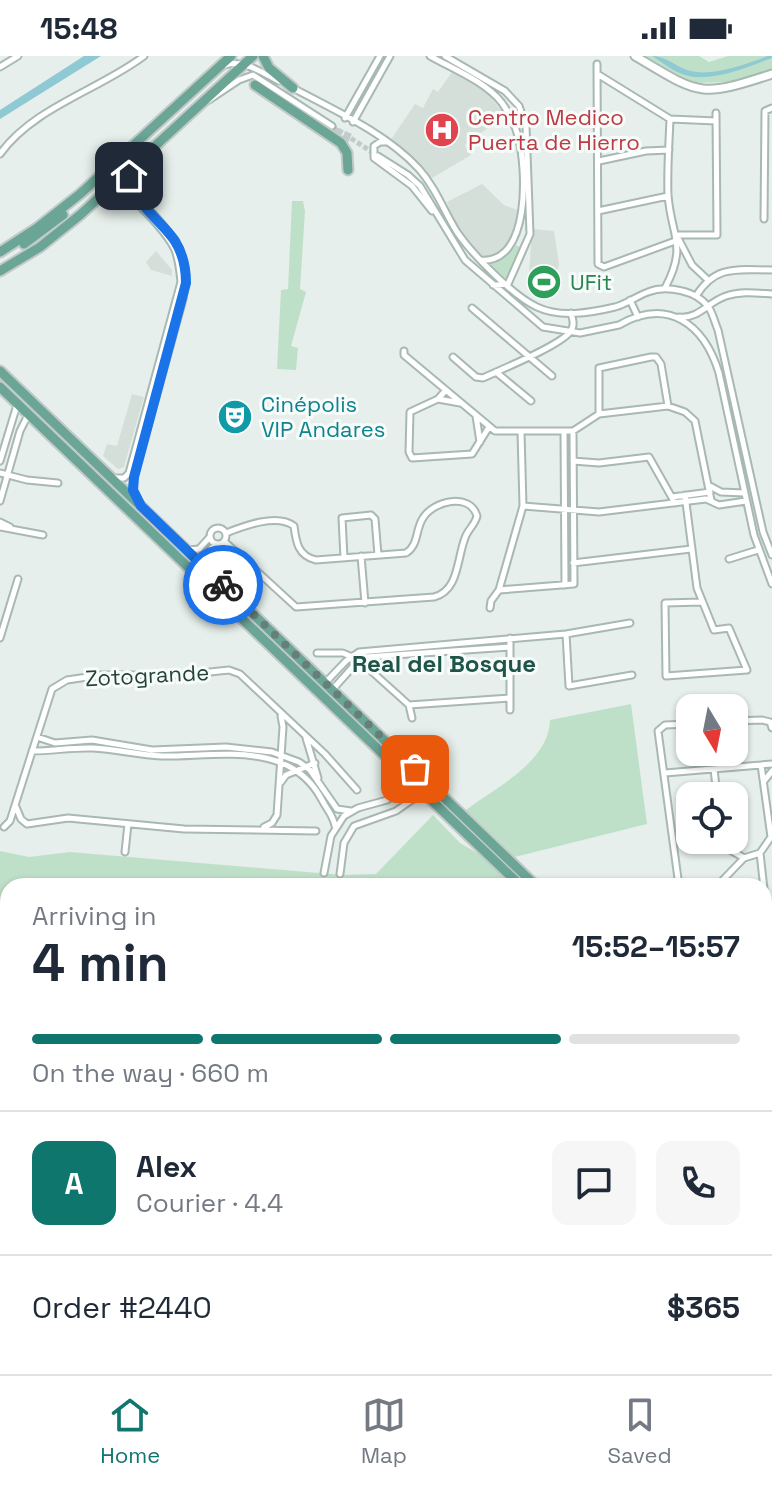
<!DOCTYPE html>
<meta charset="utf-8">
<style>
body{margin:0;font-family:"Space Grotesk",sans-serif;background:#f6f6f7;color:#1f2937;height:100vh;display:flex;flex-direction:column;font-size:30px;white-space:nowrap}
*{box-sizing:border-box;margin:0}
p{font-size:26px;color:#747a83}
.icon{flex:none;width:44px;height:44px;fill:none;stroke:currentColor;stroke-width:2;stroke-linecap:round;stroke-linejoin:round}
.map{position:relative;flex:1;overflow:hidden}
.drawer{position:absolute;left:0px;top:822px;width:772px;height:496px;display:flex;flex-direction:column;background:#fff;border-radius:24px 24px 0 0;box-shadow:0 2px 6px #0004}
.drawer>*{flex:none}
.needle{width:52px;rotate:170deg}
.controls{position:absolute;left:676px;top:638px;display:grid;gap:16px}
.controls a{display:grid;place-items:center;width:72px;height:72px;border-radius:16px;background:#fff;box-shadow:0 2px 6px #0004;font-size:40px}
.pin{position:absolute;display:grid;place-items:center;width:68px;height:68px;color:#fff;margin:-34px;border-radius:16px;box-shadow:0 4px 12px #0006}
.courier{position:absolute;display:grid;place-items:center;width:80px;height:80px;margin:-40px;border:6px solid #1a73e8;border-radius:50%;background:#fff;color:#222;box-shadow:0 2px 10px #0007}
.overview em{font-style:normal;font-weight:800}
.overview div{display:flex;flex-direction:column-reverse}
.overview{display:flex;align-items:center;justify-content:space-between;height:136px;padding:0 32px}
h1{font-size:52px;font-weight:800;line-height:60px}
.bar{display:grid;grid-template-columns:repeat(4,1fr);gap:12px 8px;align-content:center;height:96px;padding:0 32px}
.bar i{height:10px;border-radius:6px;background:#e0e1e3}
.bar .selected{background:#0f766e}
.bar p{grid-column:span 4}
.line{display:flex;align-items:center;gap:20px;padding:0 32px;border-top:2px solid #e0e1e3}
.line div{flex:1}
.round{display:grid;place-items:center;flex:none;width:84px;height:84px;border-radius:16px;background:#f6f6f7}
.status{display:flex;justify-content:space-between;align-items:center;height:56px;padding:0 40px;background:#fff;direction:ltr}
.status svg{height:22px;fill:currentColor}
.dock{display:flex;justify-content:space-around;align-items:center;height:112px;border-top:2px solid #e0e1e3;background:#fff;font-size:22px;color:#747a83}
.dock a{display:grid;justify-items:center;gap:4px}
.dock .selected{color:#0f766e}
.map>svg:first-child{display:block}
.built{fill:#d4dfda}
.green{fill:#bfe0c8}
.water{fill:#8ec9d4}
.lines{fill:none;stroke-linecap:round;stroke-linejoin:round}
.stream{stroke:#8ec9d4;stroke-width:2}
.river{stroke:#8ec9d4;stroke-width:9}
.minor-tunnel{stroke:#bfccc8;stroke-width:5;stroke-dasharray:5 2.5;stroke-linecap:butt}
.primary-tunnel{stroke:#bfccc8;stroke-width:9;stroke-dasharray:9 4.5;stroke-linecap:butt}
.minor-casing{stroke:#a8b8b2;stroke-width:9}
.tertiary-casing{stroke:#a8b8b2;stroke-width:11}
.primary-casing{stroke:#c2cac8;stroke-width:13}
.minor{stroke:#fff;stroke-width:5}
.tertiary{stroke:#fff;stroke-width:7}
.primary{stroke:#6aa596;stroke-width:9}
.done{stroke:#687f78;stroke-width:8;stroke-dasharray:0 14.4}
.route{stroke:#1a73e8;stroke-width:10}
.labels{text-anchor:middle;stroke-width:6;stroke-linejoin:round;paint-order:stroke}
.health-label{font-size:22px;fill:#be3a42;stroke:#f7fbf9;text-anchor:start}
.leisure-label{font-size:22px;fill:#27864d;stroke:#f7fbf9;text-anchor:start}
.culture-label{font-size:22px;fill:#0d838f;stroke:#f7fbf9;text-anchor:start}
.street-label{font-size:22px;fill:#24423a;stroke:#f7fbf9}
.neighbourhood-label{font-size:24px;font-weight:bold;fill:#1f5548;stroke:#f7fbf9}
</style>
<div class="status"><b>15:48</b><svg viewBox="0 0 49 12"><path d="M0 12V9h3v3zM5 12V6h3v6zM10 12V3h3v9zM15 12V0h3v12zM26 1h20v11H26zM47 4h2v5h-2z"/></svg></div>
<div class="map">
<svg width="772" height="1318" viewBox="0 0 772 1318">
<rect width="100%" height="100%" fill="#e6efeb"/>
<path class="built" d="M452,16L487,37L505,59L465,89L471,99L432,122L390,85L415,48L423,52L433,33L438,36Z
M482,128L504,149L520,155L508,188L493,201H481L457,174L447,146Z
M532,173L554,175L559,208L551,241L534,231L529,219Z
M156,195L172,214V220L151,214L146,206Z
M132,338L144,341L124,411L118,413L103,400L107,388L117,390Z"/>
<path class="green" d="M644,0H699L709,6L728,0H772V13L730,26L691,27Z
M292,145H303L305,155L300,233L306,236L291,290L298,292L296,314L277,313L281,234L288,233Z
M516,189L523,193L509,225L488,209L503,203Z
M631,648L647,768L515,801L466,754C496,731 549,706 550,664Z
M433,759L460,787L486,802L514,830H8V1046L0,1043V795L29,801L70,796L343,819L376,818Z
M203,1310H310L312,1318H207Z"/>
<path class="water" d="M84,0H101L0,63V54Z
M652,0C666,0 675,10 687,14C711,22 746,8 768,0H772V2C748,11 711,27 685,19C674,16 663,7 652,0Z"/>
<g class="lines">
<path class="stream" d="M342,830L343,827"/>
<path class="river" d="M0,964L8,963"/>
<path class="minor-tunnel" d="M332,70L375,98"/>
<path class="primary-tunnel" d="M331,74L350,82"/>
<g class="minor-casing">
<path id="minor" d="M430,0C453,13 486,26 502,47C509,57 515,69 518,80C527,112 531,209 480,204
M445,0L505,35L519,50L526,70L530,178L508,228L493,229
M597,8L598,208L604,211L678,184
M225,9C244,3 262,17 279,25
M0,11L18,0
M599,19L670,63L716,65
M291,31C334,54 386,77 419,113C436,132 444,155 457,176C472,198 513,240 537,251C560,262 590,257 615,251C626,248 637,240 648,236C666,229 697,234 709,252C713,258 715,267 718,274L763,476L772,499
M209,44L239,24L253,19L332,70
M345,62L380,0
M353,66L390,0
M387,86H380L374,90V102L412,130L432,155
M0,98C34,51 99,34 144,0
M378,100L408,119L420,130L465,204L543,271L580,277L619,269
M599,105L646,95L669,94
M130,115V133C162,168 193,192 183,243L134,421L133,434L136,442
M111,130C129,134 167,177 175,194C179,205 180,215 181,226L129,417L124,422H112
M598,155L668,140
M764,163L765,55L772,52
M677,179H717L716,57
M679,184L692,209L708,224
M665,232C688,189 671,180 668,139C667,114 669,88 670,63
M696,240C716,208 738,214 772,214
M630,244L638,261
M472,252L552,320
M679,261C699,263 708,246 726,240C741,235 756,237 772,238
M619,269C668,241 704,268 719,317L754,479L772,528
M404,295V299L495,375H573L599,358L668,350L685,356L695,365L711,444
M453,301L476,321L483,322C502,313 559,290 570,276C575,270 573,264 571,257
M496,316L531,345
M446,334L438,343L410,356L409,396L412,402L472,398L489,371
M438,343L460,347
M599,358V312L651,301H656L661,308L668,350
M476,360L480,386
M564,376L565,529
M0,405L17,349
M573,405L599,407L649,401L675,447
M0,417L27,424L58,427
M708,429L721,436L744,437
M685,439L697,532L714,574L729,572L747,614L666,620L665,547L702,546
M672,441L710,436
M0,445L20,375L28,359
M523,450L599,456L706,443L719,449L746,445
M0,466L10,471
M0,471L43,479
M210 480a8 8 0 1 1 16 0a8 8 0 1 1-16 0Z
M224,485L296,551L434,541C459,535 457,502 465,482C468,473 475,469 477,460C470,436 433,445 423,462C415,474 419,489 406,497L316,504C298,500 296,486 294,470C277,457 244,470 226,477
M188,494L199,493L209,482
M361,500L365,547
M344,502L342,462L371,459L375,463L378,499
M729,503L758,494
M573,507L691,493
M205,510V498L216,488
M499,534L574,528L573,375
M490,552L491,545L499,534L523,450L521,376
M566,578L569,630L632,619
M0,582L18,523
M317,597H343L359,604L409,649L412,662
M325,627L346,605L359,596L566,578L630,567
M333,633L359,604L366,601L510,591
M409,649L510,642
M510,654V582
M734,665L762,664L770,666L772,672
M37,681L55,687L92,684L152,694L226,691L272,696L299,706L310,714L337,753L351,755
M306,682L318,722
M32,695C53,695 73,691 93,692C116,693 138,699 161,700C217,701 290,683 322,744C327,754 333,759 335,770
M714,713L717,740
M665,717L772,708
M764,725L772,715
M281,726L286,719L315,707
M16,751L21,763L27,768L68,762L184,773L316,775
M4,771L10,765L52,633L67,624L101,619H181L229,614L240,618L325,698L357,734
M264,771L272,767L277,759L283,671L281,660
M724,784L727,792L744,802
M125,796L128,768
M760,797L766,851
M324,817L331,780L344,760L358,752L387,744L395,739L400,731L398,715
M340,818L344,787L354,770L396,755L413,743L425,741
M679,830L658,675L665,669L690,668
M717,830L744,802L760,797L771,781L761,709
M764,922L772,914
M764,998L772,991
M764,1011L772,1002
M764,1197L772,1188
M0,1202L8,1201
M764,1210L772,1203
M0,1260L8,1264
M764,1269L772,1262
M31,1310L45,1318
M81,1310L88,1318
M171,1310L173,1318
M181,1310L183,1318
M537,1310L547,1318
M702,1310L709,1318
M121,1318L135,1310
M489,1318L493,1314L505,1310
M642,1318L658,1310
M722,1318L730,1310"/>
</g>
<g class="tertiary-casing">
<path id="tertiary" d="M635,0C700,39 699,42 772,18"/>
</g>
<g class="primary-casing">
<path id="primary" d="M263,0L269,12L293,32
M255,29L341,87L347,97L348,114
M24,188L63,159
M0,196L37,172L80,138L231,0
M0,215L40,191L80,159L253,0
M0,315L536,830
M0,331L521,830
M764,1048L772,1056
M764,1062L772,1070"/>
</g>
<use href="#minor" class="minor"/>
<use href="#tertiary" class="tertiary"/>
<use href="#primary" class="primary"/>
</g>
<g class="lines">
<path class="done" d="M223,529L415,713"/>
<path class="route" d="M129,120C127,141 163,166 175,185C183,198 186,212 186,227L134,421L133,434L141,450L223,529"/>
</g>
<defs>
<g id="hospital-disc" transform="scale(1.8)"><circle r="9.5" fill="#e0444e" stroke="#f7fbf9"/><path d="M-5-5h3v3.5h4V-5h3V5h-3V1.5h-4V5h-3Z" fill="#fff"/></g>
<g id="stadium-disc" transform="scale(1.8)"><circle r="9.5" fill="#2e9e5b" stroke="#f7fbf9"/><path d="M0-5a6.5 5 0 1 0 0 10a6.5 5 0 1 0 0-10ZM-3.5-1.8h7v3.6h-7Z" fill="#fff"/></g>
<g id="theatre-disc" transform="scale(1.8)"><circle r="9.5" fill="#0f9aa8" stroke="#f7fbf9"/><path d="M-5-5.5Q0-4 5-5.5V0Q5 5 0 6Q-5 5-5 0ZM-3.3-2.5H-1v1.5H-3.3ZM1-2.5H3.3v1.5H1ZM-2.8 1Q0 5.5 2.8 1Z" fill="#fff"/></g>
</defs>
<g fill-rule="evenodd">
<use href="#hospital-disc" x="442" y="74"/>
<use href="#stadium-disc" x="544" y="226"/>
<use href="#theatre-disc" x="235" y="361"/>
</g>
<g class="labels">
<g class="health-label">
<text x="468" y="69">Centro Medico<tspan x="468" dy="25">Puerta de Hierro</tspan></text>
</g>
<g class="leisure-label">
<text x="570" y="234">UFit</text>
</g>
<g class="culture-label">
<text x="261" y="356">Cinépolis<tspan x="261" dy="25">VIP Andares</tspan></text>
</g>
<g class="street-label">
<text transform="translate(147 619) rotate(-3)" y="8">Zotogrande</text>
</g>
<g class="neighbourhood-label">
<text x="444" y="616">Real del Bosque</text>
</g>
</g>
</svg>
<div class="controls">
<a><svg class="needle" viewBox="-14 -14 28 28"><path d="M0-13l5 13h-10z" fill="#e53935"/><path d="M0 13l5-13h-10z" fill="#747a83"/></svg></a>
<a><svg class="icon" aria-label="locate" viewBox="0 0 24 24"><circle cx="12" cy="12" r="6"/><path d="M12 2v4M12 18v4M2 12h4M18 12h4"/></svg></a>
</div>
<div class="pin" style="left:415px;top:713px;background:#ea580c"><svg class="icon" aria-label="bag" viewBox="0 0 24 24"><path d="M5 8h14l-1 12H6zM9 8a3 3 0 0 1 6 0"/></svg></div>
<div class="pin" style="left:129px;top:120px;background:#1f2937"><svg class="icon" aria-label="home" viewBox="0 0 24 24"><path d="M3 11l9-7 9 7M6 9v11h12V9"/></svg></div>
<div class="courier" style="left:223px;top:529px"><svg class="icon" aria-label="bike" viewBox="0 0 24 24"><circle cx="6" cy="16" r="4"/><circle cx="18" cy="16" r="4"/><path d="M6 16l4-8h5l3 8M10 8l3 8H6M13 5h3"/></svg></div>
<section class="drawer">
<div class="overview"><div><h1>4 min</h1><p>Arriving in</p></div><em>15:52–15:57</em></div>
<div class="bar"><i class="selected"></i><i class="selected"></i><i class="selected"></i><i></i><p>On the way · 660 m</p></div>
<div class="line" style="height:144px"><b class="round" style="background:#0f766e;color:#fff">A</b><div><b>Alex</b><p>Courier · 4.4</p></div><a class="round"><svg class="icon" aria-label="chat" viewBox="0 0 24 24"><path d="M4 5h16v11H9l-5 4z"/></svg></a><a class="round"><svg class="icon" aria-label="phone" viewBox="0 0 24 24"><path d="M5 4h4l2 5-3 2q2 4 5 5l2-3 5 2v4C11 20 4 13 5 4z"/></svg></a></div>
<div class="line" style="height:104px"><div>Order #2440</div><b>$365</b></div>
</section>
</div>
<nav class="dock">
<a class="selected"><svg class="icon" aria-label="home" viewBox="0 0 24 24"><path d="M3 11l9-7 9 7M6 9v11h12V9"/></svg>Home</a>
<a><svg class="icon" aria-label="map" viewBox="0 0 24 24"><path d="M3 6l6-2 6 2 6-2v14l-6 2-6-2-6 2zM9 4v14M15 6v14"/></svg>Map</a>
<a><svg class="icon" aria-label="saved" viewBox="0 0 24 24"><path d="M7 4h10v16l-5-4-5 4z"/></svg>Saved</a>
</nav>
